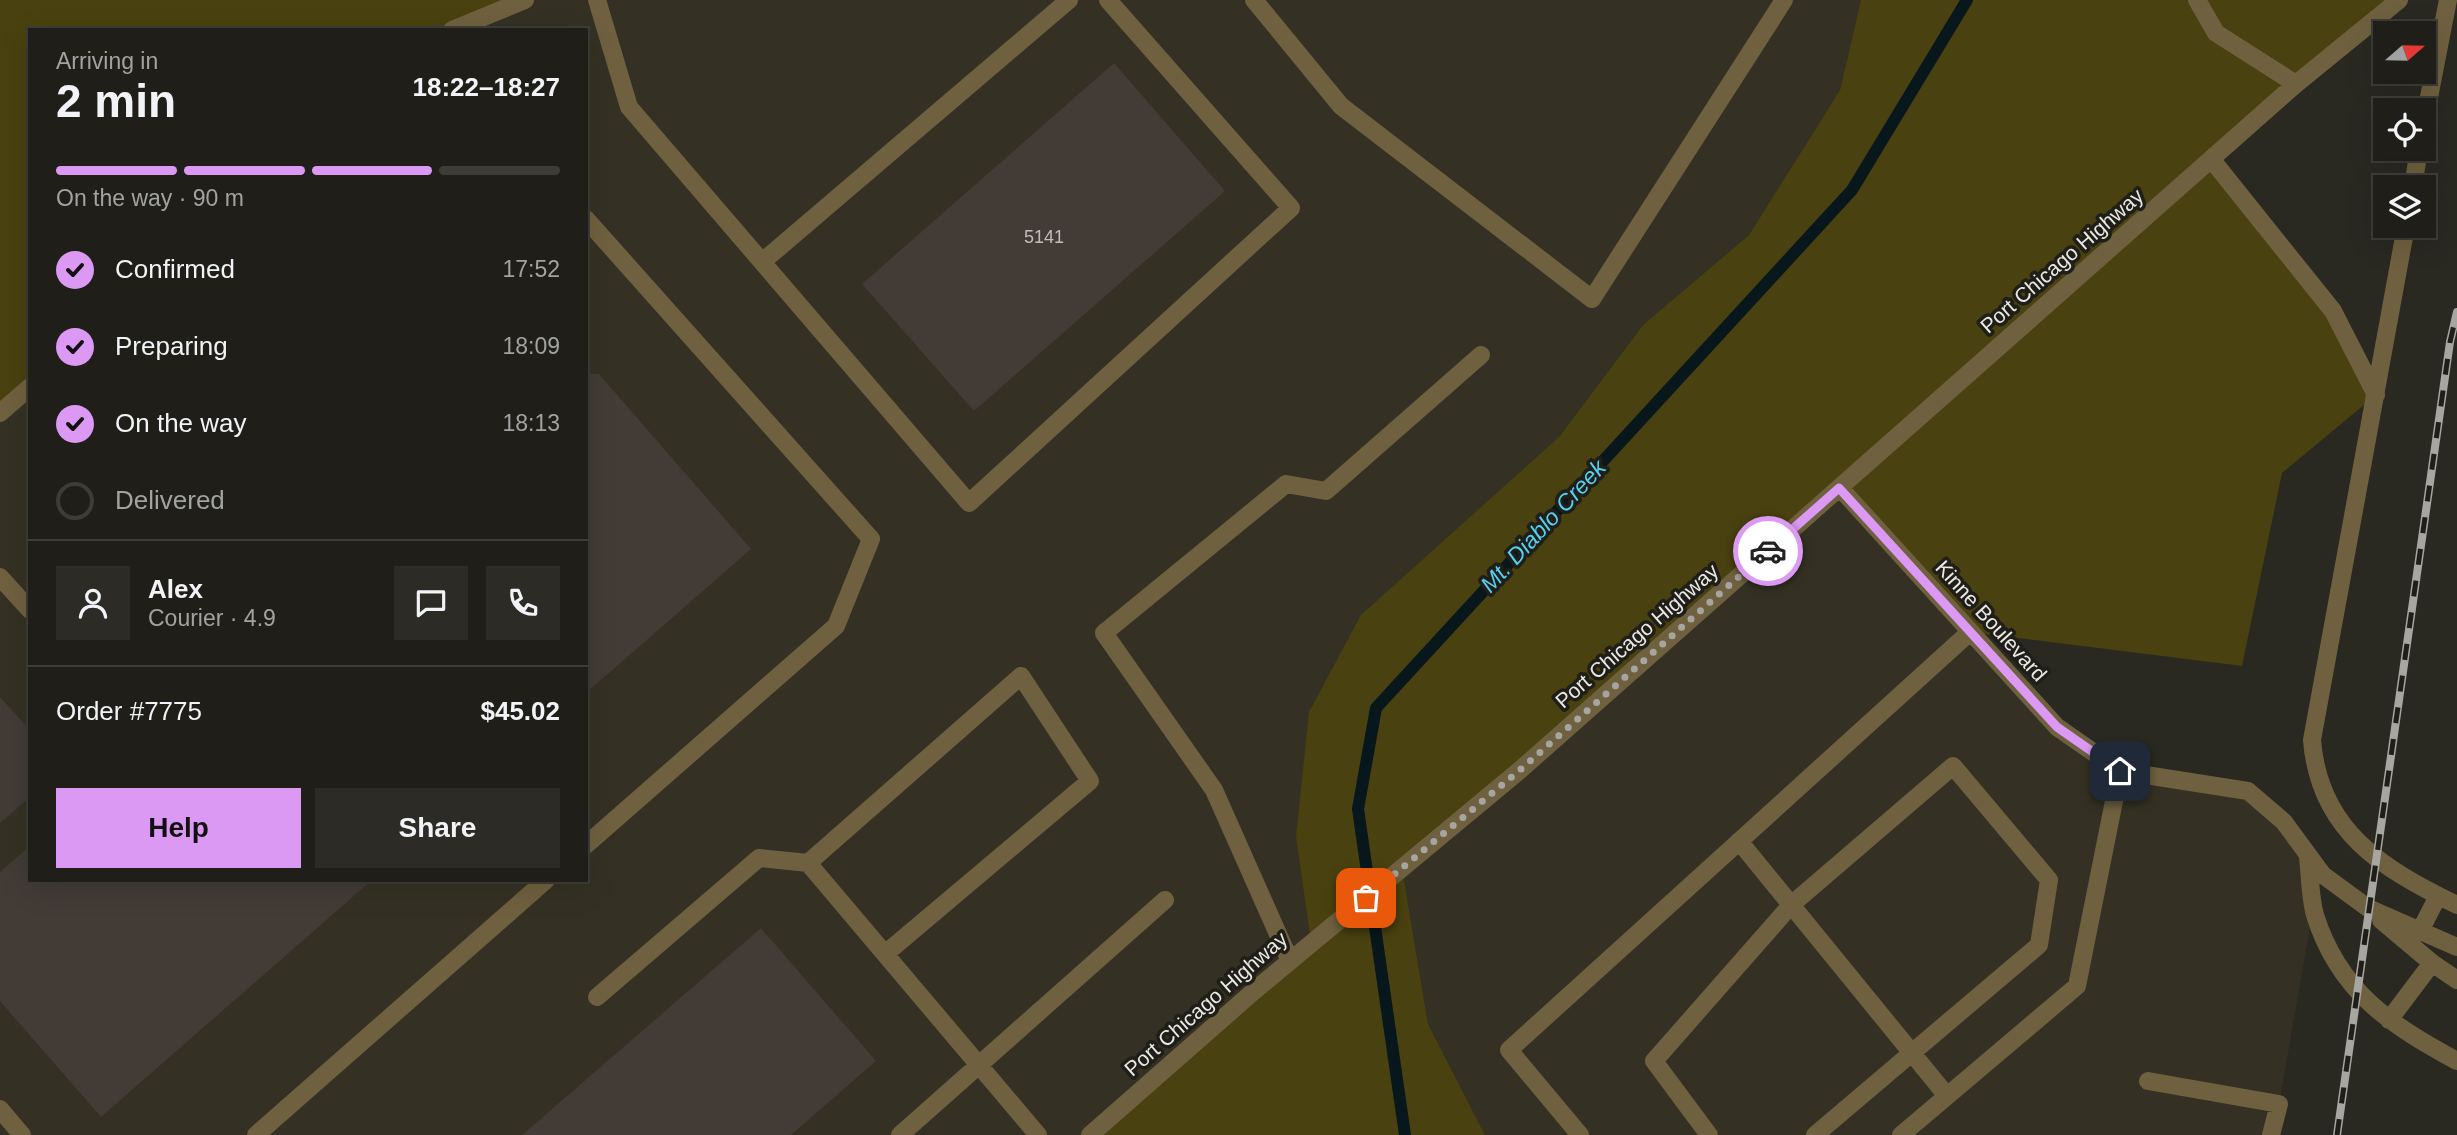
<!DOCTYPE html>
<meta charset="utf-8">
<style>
body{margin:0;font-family:Arial,sans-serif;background:#2c2b26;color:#f1f3f6;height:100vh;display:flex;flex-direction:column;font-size:26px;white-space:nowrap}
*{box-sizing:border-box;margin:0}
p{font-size:23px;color:#a1a2a2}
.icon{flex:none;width:38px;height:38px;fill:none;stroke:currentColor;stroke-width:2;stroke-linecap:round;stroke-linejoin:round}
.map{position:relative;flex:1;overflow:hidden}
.side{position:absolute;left:28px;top:28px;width:560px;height:854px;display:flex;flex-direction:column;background:#1f1e19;border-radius:0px;box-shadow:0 7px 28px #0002,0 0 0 2px #3c3c38}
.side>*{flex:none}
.needle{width:46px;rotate:70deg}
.controls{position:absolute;left:2373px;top:21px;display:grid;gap:14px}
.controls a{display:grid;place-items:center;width:63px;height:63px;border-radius:0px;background:#1f1e19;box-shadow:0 7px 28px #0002,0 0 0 2px #3c3c38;font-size:35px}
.pin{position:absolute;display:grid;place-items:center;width:60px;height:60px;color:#fff;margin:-30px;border-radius:14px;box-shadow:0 4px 10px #0006}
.courier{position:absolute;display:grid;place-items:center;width:70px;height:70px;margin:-35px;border:5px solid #dc99f4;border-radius:50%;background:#fff;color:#222;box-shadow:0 2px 9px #0007}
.summary em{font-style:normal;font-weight:600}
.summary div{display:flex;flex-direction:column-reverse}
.summary{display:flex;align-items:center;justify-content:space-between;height:119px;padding:0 28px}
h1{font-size:46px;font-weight:600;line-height:52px}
.bar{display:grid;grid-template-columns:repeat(4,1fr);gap:10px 7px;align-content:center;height:84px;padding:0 28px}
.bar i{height:9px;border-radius:5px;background:#3c3c38}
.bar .current{background:#dc99f4}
.bar p{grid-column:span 4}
.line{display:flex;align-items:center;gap:18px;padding:0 28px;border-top:2px solid #3c3c38}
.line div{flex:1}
.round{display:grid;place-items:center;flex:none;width:74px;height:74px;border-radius:0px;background:#2c2b26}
ol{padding:0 28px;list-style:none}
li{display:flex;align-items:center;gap:21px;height:77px}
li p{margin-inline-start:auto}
li .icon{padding:7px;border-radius:50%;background:#dc99f4;color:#111;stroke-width:4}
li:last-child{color:#a1a2a2}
li i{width:38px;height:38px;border:4px solid #3c3c38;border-radius:50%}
.button{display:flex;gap:14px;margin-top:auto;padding:14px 28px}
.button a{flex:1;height:80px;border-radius:0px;background:#dc99f4;color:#111;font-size:28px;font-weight:600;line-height:80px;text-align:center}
.button a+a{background:#2c2b26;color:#f1f3f6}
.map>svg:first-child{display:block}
.built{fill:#343124}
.green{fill:#49410f}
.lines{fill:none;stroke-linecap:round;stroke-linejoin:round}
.stream{stroke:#08171c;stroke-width:12}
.building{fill:#423b36}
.minor{stroke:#6f613f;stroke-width:18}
.rail-casing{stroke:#a7a6a1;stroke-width:8}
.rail{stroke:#1f1e18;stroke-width:5;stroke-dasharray:16;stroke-linecap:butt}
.done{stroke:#a6a5a0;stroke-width:7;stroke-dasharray:0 12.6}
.route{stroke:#dc99f4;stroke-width:9}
.labels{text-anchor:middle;stroke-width:7;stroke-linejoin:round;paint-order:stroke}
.number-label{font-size:18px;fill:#c0beb8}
.street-label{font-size:21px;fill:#eae9e4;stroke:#1f1e18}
.water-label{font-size:23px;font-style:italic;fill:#54d0f2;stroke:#1f1e18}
</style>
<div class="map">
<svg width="2457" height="1135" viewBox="0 0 2457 1135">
<rect width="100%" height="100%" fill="#292821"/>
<path class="built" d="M525,0H1861L1840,90L1749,235L1643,325L1559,437L1296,837L1311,943L1090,1135H0V413L30,387V880H586V30H452Z
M1840,488L2057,727L2120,771L2248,791L2323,875L2317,888L2279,1104L2271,1135H1485L1428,1024L1402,868Z"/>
<path class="green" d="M0,0H525L452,30H30V387L0,413Z
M1861,0H2399L2212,160L2333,311L2376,395L2282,473L2242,666L1970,632L1840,488L1402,868L1428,1024L1485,1135H1090L1311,943L1296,837L1309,712L1361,615L1559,437L1643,325L1749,235L1840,90Z"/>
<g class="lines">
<path class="stream" d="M1405,1135L1358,809L1376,708L1852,190L1967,0"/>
</g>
<path class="building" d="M1114,63L1225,191L974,411L862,284Z
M586,374H599L751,549L586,693Z
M0,697L30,730V797L0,823Z
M30,846V880H372L101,1117L0,1001V872Z
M761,928L876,1061L791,1135H522Z"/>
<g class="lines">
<path class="minor" d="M597,0L629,107L969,503L1291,208L1108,0
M1254,0L1341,106L1592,299L1784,0
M2197,0L2216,33L2296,84
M452,30L525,0
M2424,123L2448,0
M2212,160L2333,311L2376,395
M2413,187L2419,149
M586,219L871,539L836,626L586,845
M2406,226L2312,740C2319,830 2382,869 2457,905
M762,262L1069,0
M0,413L30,387
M1840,488L2057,727L2120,771L2248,791L2284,822L2323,875L2368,908L2457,947
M0,577L30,610
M1739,841L1947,1096
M2308,856C2310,875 2310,897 2315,915C2339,992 2391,1025 2457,1061
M2381,920L2432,963L2457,980
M2420,931L2438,896
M885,954L1090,781L1021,676L808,863L1038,1135
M1290,961L1214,790L1104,633L1286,484L1326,491L1481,355
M597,997L759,858L808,863
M2389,1020L2432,963
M2148,1081L2279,1104L2271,1135
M0,1109L22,1135
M256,1135L546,880
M900,1135L1165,900
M1090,1135L1254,991L1520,770L2296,84L2399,0
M1580,1135L1509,1050L1970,632
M1709,1135L1654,1061L1791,905L1953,766L2049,880L2039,945L1815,1135
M1901,1135L2077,986L2120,771"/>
<g class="rail-casing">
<path id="rail" d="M2337,1135L2450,342L2457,312"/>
</g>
<use href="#rail" class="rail"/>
</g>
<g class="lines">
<path class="done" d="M1366,898L1520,770L1768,551"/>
<path class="route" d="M1768,551L1839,488L2057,727L2120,771"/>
</g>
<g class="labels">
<g class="number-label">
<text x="1044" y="243">5141</text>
</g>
<g class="street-label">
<text transform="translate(2062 261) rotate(-41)" y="7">Port Chicago Highway</text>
<text transform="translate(1991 621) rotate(48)" y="7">Kinne Boulevard</text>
<text transform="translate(1637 636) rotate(-41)" y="7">Port Chicago Highway</text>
<text transform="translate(1206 1004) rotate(-41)" y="7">Port Chicago Highway</text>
</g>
<g class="water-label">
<text transform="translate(1543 526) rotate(-47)" y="8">Mt. Diablo Creek</text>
</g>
</g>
</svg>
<div class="controls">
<a><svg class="needle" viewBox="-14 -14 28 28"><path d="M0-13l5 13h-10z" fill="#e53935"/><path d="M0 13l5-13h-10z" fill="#a1a2a2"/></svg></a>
<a><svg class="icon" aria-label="locate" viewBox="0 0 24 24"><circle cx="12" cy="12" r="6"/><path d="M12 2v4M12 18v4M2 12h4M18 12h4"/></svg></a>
<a><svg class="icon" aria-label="layers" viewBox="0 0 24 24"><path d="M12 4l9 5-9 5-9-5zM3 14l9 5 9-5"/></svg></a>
</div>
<div class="pin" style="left:1366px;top:898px;background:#ea580c"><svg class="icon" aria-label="bag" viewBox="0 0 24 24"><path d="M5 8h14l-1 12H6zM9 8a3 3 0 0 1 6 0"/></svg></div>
<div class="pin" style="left:2120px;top:771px;background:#1f2937"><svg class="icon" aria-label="home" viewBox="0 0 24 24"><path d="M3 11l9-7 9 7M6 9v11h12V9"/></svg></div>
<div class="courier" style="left:1768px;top:551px"><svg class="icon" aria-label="car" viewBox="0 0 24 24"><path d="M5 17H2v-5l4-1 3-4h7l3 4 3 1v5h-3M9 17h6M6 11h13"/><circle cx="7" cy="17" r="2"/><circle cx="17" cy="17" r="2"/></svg></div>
<section class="side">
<div class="summary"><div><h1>2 min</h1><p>Arriving in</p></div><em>18:22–18:27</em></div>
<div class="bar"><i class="current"></i><i class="current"></i><i class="current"></i><i></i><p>On the way · 90 m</p></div>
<ol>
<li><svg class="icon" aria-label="check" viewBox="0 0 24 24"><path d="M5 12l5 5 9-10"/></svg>Confirmed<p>17:52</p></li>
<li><svg class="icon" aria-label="check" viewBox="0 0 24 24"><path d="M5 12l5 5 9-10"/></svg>Preparing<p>18:09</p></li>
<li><svg class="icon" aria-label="check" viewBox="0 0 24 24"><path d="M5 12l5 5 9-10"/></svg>On the way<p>18:13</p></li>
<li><i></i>Delivered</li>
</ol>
<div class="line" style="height:126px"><a class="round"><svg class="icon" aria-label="person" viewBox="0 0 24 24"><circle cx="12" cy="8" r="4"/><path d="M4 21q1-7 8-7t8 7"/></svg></a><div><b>Alex</b><p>Courier · 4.9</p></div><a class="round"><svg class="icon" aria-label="chat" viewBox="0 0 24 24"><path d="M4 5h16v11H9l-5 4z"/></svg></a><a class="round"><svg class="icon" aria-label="phone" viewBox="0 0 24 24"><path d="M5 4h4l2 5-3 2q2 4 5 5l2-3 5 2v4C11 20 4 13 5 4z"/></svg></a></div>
<div class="line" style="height:91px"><div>Order #7775</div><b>$45.02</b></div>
<div class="button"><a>Help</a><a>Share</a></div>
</section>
</div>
